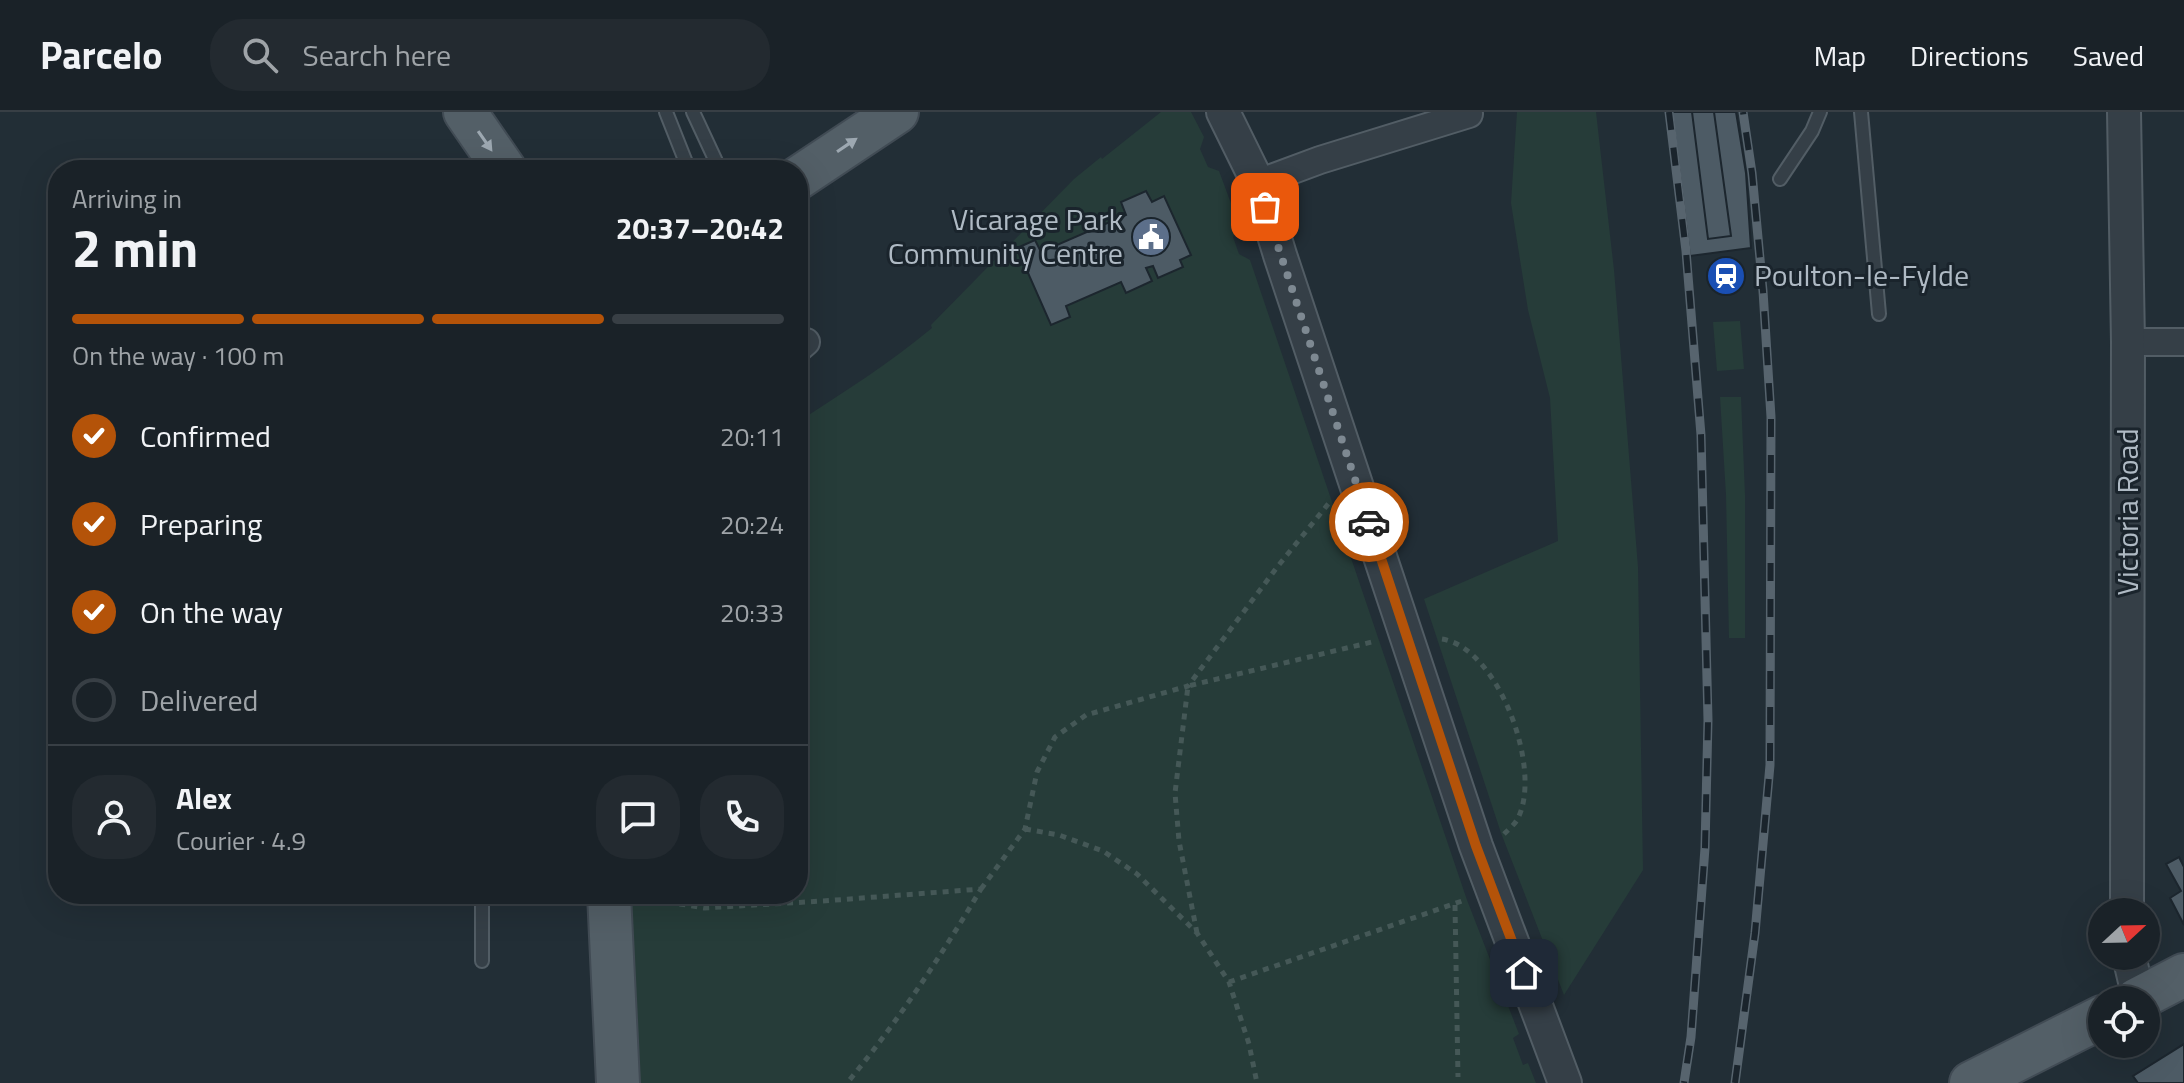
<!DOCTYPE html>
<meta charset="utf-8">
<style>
body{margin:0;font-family:"Titillium Web",sans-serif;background:#232a30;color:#f1f3f6;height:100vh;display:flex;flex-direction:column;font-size:30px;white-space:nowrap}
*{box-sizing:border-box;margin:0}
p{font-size:26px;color:#9fa4a8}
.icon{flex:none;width:44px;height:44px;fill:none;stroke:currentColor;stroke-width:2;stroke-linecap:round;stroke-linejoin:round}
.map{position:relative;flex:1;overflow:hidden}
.sheet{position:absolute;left:48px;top:48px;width:760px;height:744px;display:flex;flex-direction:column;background:#1a2228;border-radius:32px;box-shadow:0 8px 32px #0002,0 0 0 2px #383f45}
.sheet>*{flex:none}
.needle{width:52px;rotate:68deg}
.tools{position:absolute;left:2088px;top:786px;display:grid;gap:16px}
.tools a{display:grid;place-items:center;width:72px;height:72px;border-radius:50%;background:#1a2228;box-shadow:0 8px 32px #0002,0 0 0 2px #383f45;font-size:40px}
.pin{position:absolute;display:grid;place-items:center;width:68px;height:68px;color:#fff;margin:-34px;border-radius:16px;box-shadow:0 4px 12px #0006}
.courier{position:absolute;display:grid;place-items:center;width:80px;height:80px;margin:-40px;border:6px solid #b45309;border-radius:50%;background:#fff;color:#222;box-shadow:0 2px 10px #0007}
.overview em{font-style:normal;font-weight:700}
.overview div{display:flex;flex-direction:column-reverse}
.overview{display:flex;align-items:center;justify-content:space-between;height:136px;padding:0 24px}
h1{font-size:52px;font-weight:700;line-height:60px}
.bar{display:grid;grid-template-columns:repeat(4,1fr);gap:12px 8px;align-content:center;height:96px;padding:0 24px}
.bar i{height:10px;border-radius:6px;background:#383f45}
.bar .active{background:#b45309}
.bar p{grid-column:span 4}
.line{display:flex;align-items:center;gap:20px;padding:0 24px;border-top:2px solid #383f45}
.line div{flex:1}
.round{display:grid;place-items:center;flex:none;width:84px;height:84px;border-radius:32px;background:#232a30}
ol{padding:0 24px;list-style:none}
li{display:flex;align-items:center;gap:24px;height:88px}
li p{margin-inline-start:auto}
li .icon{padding:8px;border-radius:50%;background:#b45309;color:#fff;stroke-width:4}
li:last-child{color:#9fa4a8}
li i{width:44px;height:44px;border:4px solid #383f45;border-radius:50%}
header{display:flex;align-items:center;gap:48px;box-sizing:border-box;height:112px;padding:0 40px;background:#1a2228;border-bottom:2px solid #383f45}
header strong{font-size:38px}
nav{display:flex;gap:44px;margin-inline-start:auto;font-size:28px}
.search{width:560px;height:72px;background:#232a30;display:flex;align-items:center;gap:20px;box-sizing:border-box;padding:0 28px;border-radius:32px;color:#9fa4a8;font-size:30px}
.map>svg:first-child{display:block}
.green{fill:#263c39}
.building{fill:#4d5b65;stroke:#1c262e;stroke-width:2}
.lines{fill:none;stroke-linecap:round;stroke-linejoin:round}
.service-casing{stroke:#525d65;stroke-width:16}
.minor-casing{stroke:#525d65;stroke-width:30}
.tertiary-casing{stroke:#525d65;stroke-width:36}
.primary-casing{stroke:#414b54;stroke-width:46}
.path{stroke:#455857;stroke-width:5;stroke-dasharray:6 6;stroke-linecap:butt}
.service{stroke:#353f47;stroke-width:12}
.minor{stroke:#353f47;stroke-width:26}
.tertiary{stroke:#353f47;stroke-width:32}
.primary{stroke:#535f67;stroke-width:42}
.rail-casing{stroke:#57646e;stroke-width:9}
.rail{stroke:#1a242c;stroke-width:6;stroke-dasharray:18;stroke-linecap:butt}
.oneway{fill:#9da8b1}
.done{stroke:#7e8992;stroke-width:8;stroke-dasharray:0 14.4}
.route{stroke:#b45309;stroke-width:10}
.labels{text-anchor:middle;stroke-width:6;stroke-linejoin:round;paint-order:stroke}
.poi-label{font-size:30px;fill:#afbac4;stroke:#1a242c;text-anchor:end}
.street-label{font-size:30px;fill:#afbac4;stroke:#1a242c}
</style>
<header>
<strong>Parcelo</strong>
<div class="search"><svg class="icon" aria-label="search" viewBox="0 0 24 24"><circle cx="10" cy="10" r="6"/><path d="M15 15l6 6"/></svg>Search here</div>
<nav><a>Map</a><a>Directions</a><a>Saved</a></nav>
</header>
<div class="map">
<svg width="2184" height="971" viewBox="0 0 2184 971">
<rect width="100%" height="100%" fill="#222e36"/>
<path class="green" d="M1161,0H1191L1204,25L1200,37L1208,55L1219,59L1239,113L1233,125L1239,142L1250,148L1467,788L1519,922L1513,926L1523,953L1528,951L1536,971H618L609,782H798V377L806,372L798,354V310C844,280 890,251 932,216L931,213L1074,67L1101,45L1102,47Z
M1517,0H1596L1614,158L1638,455L1643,758L1564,883L1501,721L1424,487L1558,429L1550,286L1528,198L1511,91Z
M1740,209L1744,257L1717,259L1713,210Z
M1720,285H1741L1745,383V526H1729L1726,383Z"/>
<path class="building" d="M1672,0H1736L1746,61L1751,136L1690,144Z
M1692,0H1714L1731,124L1708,127Z
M1146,79L1152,90L1164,84L1191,143L1180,148L1183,155L1158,166L1153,154L1146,156L1152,169L1126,181L1121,170L1066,194L1070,205L1051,213L1017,136L1035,128L1041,140L1126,103L1121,90Z
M2179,745L2184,755V813L2170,786L2181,779L2166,752Z
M2184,932V971H2138L2133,964Z"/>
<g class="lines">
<g class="service-casing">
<path id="service" d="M666,0L689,58
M693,0L720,58
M1861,0L1879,202
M1780,67L1812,19L1820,0
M482,782V849"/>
</g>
<g class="minor-casing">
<path id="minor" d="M1258,71L1320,48L1469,2
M2128,230H2184
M798,237L806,230"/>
</g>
<g class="tertiary-casing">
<path id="tertiary" d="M1223,0L1258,71L1280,143L1476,734L1565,971
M2124,0L2128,230L2127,800
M2129,844L2139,887"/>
</g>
<g class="primary-casing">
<path id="primary" d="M465,0L505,58
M798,66L897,0
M609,782L618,971
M2136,888L2184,863
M1971,971L2102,905"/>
</g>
<path class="path" d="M1442,527C1499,536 1544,660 1517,708C1514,713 1508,718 1504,722
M1025,717L1059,723L1103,739L1137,762L1197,821L1229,870L1249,932L1257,971
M981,777L1025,717L1037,660L1055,625L1086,603L1188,574L1278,454L1329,391
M644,786L704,796L823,789L981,777C941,844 897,911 847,971
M1455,793L1458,965
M1197,821L1179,729L1175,681L1188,574L1376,529
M1229,870L1465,788"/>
<use href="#service" class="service"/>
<use href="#minor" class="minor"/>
<use href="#tertiary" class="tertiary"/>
<use href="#primary" class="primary"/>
<g class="rail-casing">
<path id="rail" d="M1669,0L1686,139L1701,323L1708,608L1705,736L1691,925L1684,971
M1735,971L1755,821L1770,653L1771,305L1763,179L1752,61L1743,0"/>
</g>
<use href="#rail" class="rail"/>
</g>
<defs><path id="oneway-solid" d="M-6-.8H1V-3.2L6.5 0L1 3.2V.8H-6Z" transform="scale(2)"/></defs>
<g class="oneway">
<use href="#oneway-solid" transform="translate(485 29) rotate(55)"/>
<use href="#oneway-solid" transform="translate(847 33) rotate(-34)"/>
</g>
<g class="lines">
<path class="done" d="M1265,95L1369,410"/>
<path class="route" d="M1369,410L1476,734L1524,861"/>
</g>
<defs>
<g id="civic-disc" transform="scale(2)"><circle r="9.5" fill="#5c6f8a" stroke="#1a242c"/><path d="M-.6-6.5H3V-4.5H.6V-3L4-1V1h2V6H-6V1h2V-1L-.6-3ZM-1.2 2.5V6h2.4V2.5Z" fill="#fff"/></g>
<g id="station-disc" transform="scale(2)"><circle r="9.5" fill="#1a4fb4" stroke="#1a242c"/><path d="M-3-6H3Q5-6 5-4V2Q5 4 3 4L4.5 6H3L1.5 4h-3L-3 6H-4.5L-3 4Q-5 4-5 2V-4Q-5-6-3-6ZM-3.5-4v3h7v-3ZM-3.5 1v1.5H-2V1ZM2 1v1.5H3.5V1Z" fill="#fff"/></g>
</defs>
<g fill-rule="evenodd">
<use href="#civic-disc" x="1151" y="125"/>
<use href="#station-disc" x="1726" y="164"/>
</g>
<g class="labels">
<g class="poi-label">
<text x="1123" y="118">Vicarage Park<tspan x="1123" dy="34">Community Centre</tspan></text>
<text x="1754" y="174" text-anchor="start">Poulton-le-Fylde</text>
</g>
<g class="street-label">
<text transform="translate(2128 400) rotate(-90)" y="10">Victoria Road</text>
</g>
</g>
</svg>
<div class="tools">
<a><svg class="needle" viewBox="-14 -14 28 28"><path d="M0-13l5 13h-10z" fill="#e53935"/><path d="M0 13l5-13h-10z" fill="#9fa4a8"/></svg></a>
<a><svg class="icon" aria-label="locate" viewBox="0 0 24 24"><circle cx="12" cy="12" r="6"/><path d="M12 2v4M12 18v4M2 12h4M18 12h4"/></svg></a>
</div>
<div class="pin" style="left:1265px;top:95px;background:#ea580c"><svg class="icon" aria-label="bag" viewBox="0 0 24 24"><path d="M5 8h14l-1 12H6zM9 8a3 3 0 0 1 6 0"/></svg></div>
<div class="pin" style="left:1524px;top:861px;background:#1f2937"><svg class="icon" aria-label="home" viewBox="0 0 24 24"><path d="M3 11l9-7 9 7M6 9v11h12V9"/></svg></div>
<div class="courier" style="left:1369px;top:410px"><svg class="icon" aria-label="car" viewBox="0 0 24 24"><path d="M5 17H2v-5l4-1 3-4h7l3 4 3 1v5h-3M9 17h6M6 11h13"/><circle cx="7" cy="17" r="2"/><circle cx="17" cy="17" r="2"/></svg></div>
<section class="sheet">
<div class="overview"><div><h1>2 min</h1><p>Arriving in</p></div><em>20:37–20:42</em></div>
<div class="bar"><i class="active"></i><i class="active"></i><i class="active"></i><i></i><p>On the way · 100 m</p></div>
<ol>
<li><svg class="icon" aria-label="check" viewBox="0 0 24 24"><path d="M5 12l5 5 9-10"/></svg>Confirmed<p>20:11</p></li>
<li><svg class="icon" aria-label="check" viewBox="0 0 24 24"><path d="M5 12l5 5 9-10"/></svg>Preparing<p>20:24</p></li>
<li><svg class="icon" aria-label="check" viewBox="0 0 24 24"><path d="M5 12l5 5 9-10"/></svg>On the way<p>20:33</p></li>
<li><i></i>Delivered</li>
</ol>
<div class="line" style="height:144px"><a class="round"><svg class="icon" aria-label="person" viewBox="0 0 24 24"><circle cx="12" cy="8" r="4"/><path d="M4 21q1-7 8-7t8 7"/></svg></a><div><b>Alex</b><p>Courier · 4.9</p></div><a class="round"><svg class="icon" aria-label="chat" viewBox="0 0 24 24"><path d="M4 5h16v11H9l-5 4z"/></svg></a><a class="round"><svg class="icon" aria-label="phone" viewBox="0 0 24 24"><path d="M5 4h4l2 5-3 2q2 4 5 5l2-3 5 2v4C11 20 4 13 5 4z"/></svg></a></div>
</section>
</div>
